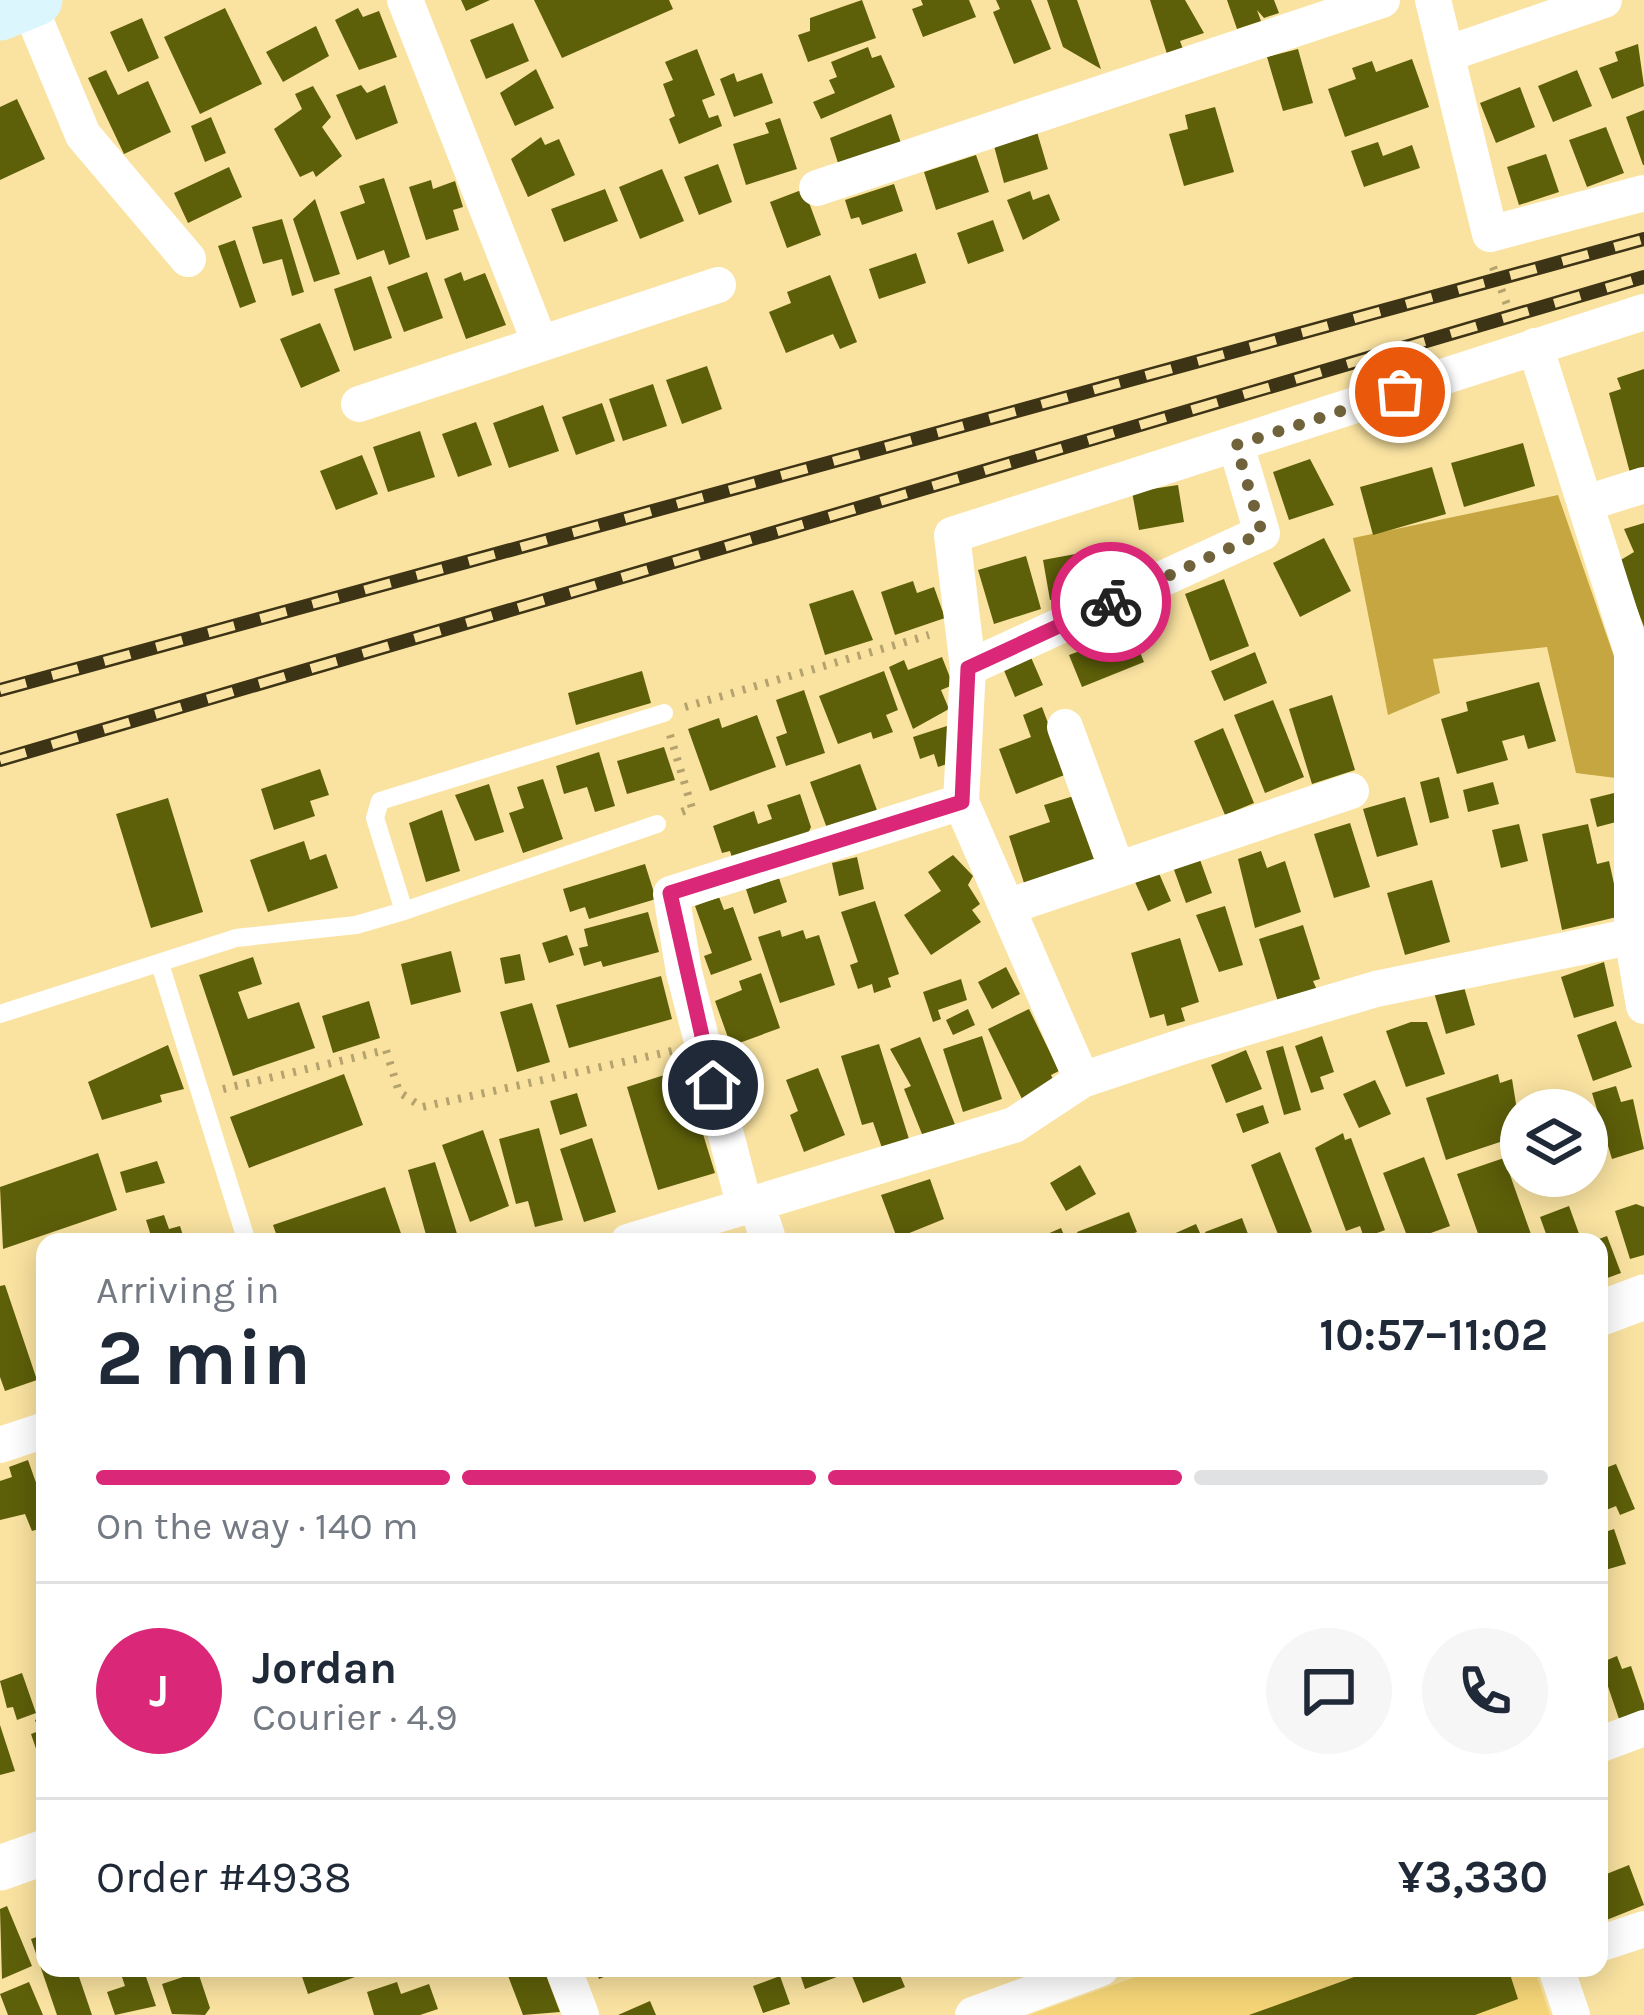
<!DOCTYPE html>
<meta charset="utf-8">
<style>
body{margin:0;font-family:Karla,sans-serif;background:#f6f6f7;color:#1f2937;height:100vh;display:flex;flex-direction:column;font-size:45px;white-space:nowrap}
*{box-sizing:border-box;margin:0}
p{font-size:39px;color:#747a83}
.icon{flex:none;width:66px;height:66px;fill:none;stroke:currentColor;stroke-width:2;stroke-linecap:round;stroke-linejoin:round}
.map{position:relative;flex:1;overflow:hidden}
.sheet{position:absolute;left:36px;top:1233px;width:1572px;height:744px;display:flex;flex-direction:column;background:#fff;border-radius:24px;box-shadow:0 6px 30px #0003}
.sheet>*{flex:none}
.fabs{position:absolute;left:1500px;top:1089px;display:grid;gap:24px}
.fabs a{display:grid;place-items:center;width:108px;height:108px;border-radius:50%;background:#fff;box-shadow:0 6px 30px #0003;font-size:60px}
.pin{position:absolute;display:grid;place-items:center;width:102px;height:102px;color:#fff;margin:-51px;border:6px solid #fff;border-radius:50%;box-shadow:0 3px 12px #0007}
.courier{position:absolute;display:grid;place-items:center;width:120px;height:120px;margin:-60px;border:9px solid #db2777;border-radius:50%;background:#fff;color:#222;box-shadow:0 3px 15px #0007}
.head em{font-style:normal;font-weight:700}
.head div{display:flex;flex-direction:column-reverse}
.head{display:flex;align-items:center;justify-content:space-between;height:204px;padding:0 60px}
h1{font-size:78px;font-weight:700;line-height:90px}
.bar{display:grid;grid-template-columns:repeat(4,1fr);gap:18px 12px;align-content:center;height:144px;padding:0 60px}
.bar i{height:15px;border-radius:9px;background:#e0e1e3}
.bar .active{background:#db2777}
.bar p{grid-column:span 4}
.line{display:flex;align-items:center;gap:30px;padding:0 60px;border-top:3px solid #e0e1e3}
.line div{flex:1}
.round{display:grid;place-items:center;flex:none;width:126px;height:126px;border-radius:63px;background:#f6f6f7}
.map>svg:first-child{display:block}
.built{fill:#f5d577}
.forest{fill:#c6a640}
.building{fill:#5d5f09}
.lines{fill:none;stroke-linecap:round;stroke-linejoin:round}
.path{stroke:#b5a36e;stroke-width:8;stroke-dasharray:3 9;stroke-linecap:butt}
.service{stroke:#fff;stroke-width:18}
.minor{stroke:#fff;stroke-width:36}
.tertiary{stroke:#fff;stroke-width:45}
.secondary{stroke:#dbf7fd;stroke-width:51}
.rail-casing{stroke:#3d3315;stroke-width:14}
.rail{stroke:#fae3a1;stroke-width:9;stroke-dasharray:27;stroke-linecap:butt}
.done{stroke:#70623a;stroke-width:12;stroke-dasharray:0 21.6}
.route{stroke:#db2777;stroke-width:15}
</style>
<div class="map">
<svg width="1644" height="2015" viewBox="0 0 1644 2015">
<rect width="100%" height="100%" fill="#fae3a1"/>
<path class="built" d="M1161,1968H1534L1550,2015H1029Z"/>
<path class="forest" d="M1558,495L1617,665L1616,778L1576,773L1547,647L1433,659L1440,693L1388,715L1353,538Z"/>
<path class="building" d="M461,0H490L466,11Z
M534,0H669L673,9L562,58Z
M862,0L876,38L808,62L798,35L810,31V18Z
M921,0H969L976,17L923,37L912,9L923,5Z
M996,0H1031L1051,49L1014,64L993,12L1000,9Z
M1047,0H1077L1101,69L1063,47Z
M1150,0H1185L1204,33L1180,41L1183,49L1167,54Z
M1227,0H1274L1279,13L1264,18L1257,10L1261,21L1237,29Z
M225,8L262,84L200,114L164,37Z
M358,8L363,17L379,11L397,57L359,70L335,20Z
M142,18L159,58L128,72L110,32Z
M513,23L529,61L486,79L470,40Z
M316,26L329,56L283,82L266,52Z
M1638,44L1644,86L1612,99L1599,68L1618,61L1615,52Z
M868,47L872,58L881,55L895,87L821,119L813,102L835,93L829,80L837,77L831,62Z
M697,49L715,95L702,100L709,118L718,115L722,126L679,144L669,119L675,116L663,84L673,80L665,62Z
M1298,49L1313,103L1283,111L1267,57Z
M1412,59L1429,107L1345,137L1328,89L1356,79L1352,68L1372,61L1376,72Z
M536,69L554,108L515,126L500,93Z
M106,70L118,95L148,81L171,132L124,154L88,78Z
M1577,70L1592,106L1553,122L1538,86Z
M734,73L737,82L762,73L773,103L734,117L720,79Z
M361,85L367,93L385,85L398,123L356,140L336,95Z
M313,86L331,117L322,127L342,156L316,177L313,171L300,177L274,129L302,109L295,94Z
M1520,87L1535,127L1496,143L1480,103Z
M17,99L45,159L0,180V107Z
M1215,107L1234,172L1184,186L1169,134L1188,129L1185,115Z
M1644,110V165H1643L1626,117Z
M891,114L901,143L838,163L830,138Z
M211,117L226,153L205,162L191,126Z
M780,118L797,169L746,185L733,144L769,133L765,123Z
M1606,127L1624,173L1587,187L1569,140Z
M1037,132L1048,169L1004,183L994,146Z
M541,137L545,145L559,139L575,175L528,197L511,159Z
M1378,142L1383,156L1412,145L1420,168L1364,187L1351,151Z
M1546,154L1559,192L1519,205L1507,167Z
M976,155L989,192L936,210L924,172Z
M718,164L732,202L699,215L684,177Z
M229,167L242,197L188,223L174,193Z
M662,169L684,221L640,239L619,187Z
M384,178L410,257L389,265L384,250L357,260L340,212L365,203L359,186Z
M431,180L433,189L455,181L463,207L453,210L459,230L426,240L409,187Z
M894,184L903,211L862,225L859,217L851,219L845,200Z
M605,189L618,221L564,242L551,209Z
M804,189L821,235L787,248L770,202Z
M1030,191L1033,200L1049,194L1060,220L1023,240L1007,200Z
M315,199L340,274L314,282L293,219Z
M282,219L304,292L292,296L282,259L263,264L252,227Z
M993,220L1004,251L968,264L957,233Z
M235,240L256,302L240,308L218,246Z
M916,253L926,283L879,299L869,269Z
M427,272L443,318L404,332L387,287Z
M461,272L464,281L485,273L506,325L466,339L444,279Z
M830,275L857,342L840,349L833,334L786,353L769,312L791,303L787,292Z
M371,276L392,338L354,351L334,289Z
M320,323L340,371L301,388L280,339Z
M707,366L722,409L682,424L666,380Z
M1644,369V468L1630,473L1609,393L1621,389L1617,378Z
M653,384L667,426L623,441L609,399Z
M602,403L615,441L576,455L562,417Z
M543,405L559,451L509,468L493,423Z
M476,422L492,465L458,477L442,434Z
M420,431L435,477L388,492L373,447Z
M1523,443L1535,486L1464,507L1451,463Z
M362,455L378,494L336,510L320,471Z
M1310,459L1334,505L1289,520L1273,472Z
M1432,467L1446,514L1373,535L1360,487Z
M1178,485L1184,522L1139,530L1132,492Z
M1644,523V627L1619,561L1634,552L1624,529Z
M1324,538L1351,591L1300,617L1273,563Z
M1108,548L1113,575L1098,578L1100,590L1050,600L1043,560Z
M1026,556L1041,609L994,624L978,570Z
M1224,579L1249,646L1210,661L1185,594Z
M913,581L917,593L934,587L945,618L895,635L881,592Z
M853,590L873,640L825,655L809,604Z
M1128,623L1144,662L1082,687L1069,655L1088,648L1085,641Z
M1255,652L1267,683L1224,701L1211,671Z
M1030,655L1043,685L1015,697L1003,668Z
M942,657L953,685L941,690L949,709L913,729L889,667L904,660L908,670Z
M642,671L651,703L576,725L568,693Z
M884,671L898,710L886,715L893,732L873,739L871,732L838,744L819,696Z
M1539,682L1556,741L1528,749L1524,735L1502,741L1508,760L1457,774L1441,719L1468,711L1466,702Z
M804,690L825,753L786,766L776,737L787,733L776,700Z
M1332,695L1355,770L1312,784L1289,709Z
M1273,700L1304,777L1265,793L1234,715Z
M1042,707L1067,774L1016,794L999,749L1031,737L1023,715Z
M757,715L776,767L710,791L688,729L719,718L722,728Z
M947,726L959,760L938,767L934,754L920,759L913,737Z
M1223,728L1254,803L1225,815L1194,741Z
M664,747L675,780L627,794L617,761Z
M599,752L615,806L595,812L587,787L564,794L556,766Z
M860,764L878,813L828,831L810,782Z
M320,769L329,795L310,801L315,816L274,830L261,789Z
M1439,777L1449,818L1430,823L1420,782Z
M543,779L563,839L523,853L509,813L524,808L517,787Z
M1493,782L1499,804L1468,812L1463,790Z
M489,784L504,832L475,841L455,795Z
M1618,792L1624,820L1597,827L1590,799Z
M800,794L811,827L805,840L734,864L730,851L722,853L713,826L754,811L758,824L772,819L767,805Z
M1074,796L1095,861L1024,883L1009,836L1050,822L1044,805Z
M1405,797L1418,845L1377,857L1363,809Z
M168,798L203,912L151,928L116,814Z
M442,810L460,871L426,882L409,823Z
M1350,823L1370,887L1334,898L1314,834Z
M1519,824L1528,861L1501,868L1492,830Z
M1588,824L1597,864L1609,861L1621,916L1562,930L1542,834Z
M304,841L310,860L326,854L338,888L268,912L250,860Z
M1261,851L1267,868L1285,861L1301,912L1255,928L1238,859Z
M953,855L973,876L968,885L980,904L972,910L981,922L931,955L904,915L941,891L928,872Z
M857,857L864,889L839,896L832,863Z
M1199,857L1212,893L1186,903L1173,867Z
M645,864L656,899L589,919L585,907L570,912L563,889Z
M1158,871L1171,901L1148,911L1135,882Z
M779,878L787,902L754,914L746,889Z
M1432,880L1450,942L1405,955L1387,893Z
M719,897L724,910L733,907L752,960L711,975L704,956L712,953L695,906Z
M875,901L899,974L888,978L891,987L874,993L872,984L858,989L850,965L858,962L841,912Z
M1225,906L1243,965L1219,972L1196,915Z
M648,912L659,952L603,967L601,961L584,966L579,948L588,946L584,929Z
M1303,925L1320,979L1313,981L1317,990L1278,1002L1259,939Z
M780,930L782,937L803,930L806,939L819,935L835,985L780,1003L758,937Z
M567,935L574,955L549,963L542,943Z
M1180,938L1199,1002L1181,1008L1185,1021L1167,1026L1164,1014L1150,1018L1131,953Z
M451,951L461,992L411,1005L401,964Z
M520,954L525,980L505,984L500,958Z
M253,957L262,984L238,992L248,1019L299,1002L315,1048L233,1076L199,975Z
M1604,962L1614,1006L1574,1018L1561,977Z
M1006,967L1020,994L992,1009L978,982Z
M761,973L780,1028L731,1046L715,1001L742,990L739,981Z
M661,976L672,1019L569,1048L556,1005Z
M961,979L967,1000L938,1010L941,1019L933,1022L923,992Z
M1462,980L1475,1025L1446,1034L1433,989Z
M369,1001L380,1038L333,1053L322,1016Z
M532,1003L550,1062L517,1072L500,1012Z
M968,1009L975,1025L953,1035L946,1020Z
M1029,1009L1059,1071L1051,1075L1055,1083L1022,1099L988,1029Z
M1616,1021L1632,1067L1593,1081L1577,1035Z
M1411,1022H1427L1445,1074L1406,1087L1386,1031Z
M982,1036L1002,1099L963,1112L943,1049Z
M1322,1036L1334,1072L1320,1077L1324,1089L1311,1093L1295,1046Z
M920,1037L956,1127L924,1139L904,1089L911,1086L890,1049Z
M879,1044L909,1139L882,1148L873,1122L862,1125L841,1056Z
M168,1045L184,1089L160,1095L162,1102L102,1120L88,1082Z
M1283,1046L1301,1110L1284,1115L1266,1051Z
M1246,1050L1262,1089L1226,1103L1211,1065Z
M818,1068L845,1135L804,1152L790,1115L798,1111L786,1080Z
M683,1069L715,1173L658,1190L627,1087Z
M344,1074L363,1125L249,1168L230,1117Z
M1498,1074L1500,1083L1512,1079L1521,1135L1446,1160L1426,1098Z
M1375,1080L1391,1114L1359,1128L1343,1094Z
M1616,1086L1621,1102L1633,1099L1644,1149L1612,1159L1592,1093Z
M577,1093L587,1126L560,1135L550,1101Z
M1581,1098L1584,1110H1554L1553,1105Z
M1263,1105L1269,1123L1243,1133L1236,1114Z
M539,1128L563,1220L535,1227L528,1201L516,1204L499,1139Z
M483,1130L509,1206L470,1222L442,1145Z
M1343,1133L1345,1140L1351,1138L1385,1230L1364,1238L1360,1226L1346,1231L1315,1148Z
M592,1138L616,1212L584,1222L560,1149Z
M1280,1152L1312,1232L1287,1242H1281L1251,1165Z
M98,1153L117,1210L3,1249L0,1187Z
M1424,1157L1450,1226L1409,1241L1383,1173Z
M1504,1158L1532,1237L1481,1242L1457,1174Z
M157,1161L165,1183L126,1193L120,1172Z
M435,1162L458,1237L428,1242L408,1170Z
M1080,1165L1096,1194L1066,1211L1050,1183Z
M930,1179L944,1219L897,1238L881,1195Z
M385,1187L404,1242H279L273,1225Z
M1636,1204L1644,1207V1255L1630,1259L1615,1211Z
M1569,1206L1582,1242H1549L1540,1217Z
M1129,1212L1137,1232L1111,1242H1081L1077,1232Z
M164,1215L169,1229L180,1226L185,1242H153L146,1220Z
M1242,1218L1251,1242H1209L1205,1232Z
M1196,1224L1204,1242H1172L1169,1236Z
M1061,1228L1067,1242H1029Z
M1607,1236L1621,1273L1599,1281V1239Z
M5,1285L37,1380L5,1391L0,1377V1286Z
M1599,1445L1608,1467L1616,1464L1635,1509L1620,1515L1616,1506L1599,1513Z
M28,1460L45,1508V1527L32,1531L25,1514L0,1520V1481L12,1477L9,1467Z
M1614,1529L1626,1564L1605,1570L1599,1534Z
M1617,1656L1622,1669L1631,1666L1644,1704V1710L1619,1719L1600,1663Z
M22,1673L36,1713L17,1720L13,1707L7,1708L0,1681Z
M45,1717V1772H44L31,1734L39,1731L35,1720Z
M0,1725L15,1771L0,1775Z
M1629,1865L1644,1905L1599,1923V1877Z
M7,1906L32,1966L2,1979L0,1909Z
M45,1934V1968H76L92,2015H57L31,1939Z
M119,1968H143L156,2006L115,2015L107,1992L125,1986Z
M299,1968H352L355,1977L308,1994Z
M505,1968H531L534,1974L544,1970L560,2012L523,2015Z
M595,1968H625L599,1979Z
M745,1968H773L749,1977Z
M798,1968H839L842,1975L805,1989Z
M857,1968H897L905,1987L863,2003L850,1971Z
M1379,1968H1508L1518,1999L1475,2015H1249Z
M198,1972L210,2008L205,2015L172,2014L162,1984Z
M780,1976L790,2004L763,2013L753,1986Z
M29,1982L43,2015H8L0,1994Z
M397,1982L401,1994L429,1984L438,2009L420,2015H374L367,1992Z
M650,2001L656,2015H618Z"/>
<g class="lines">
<path class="path" d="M1493,267L1513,321
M685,707L929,635
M670,735L692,808L681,812
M223,1089L386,1050L399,1092L422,1107L672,1051"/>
<path class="service" d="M404,911L375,818L380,801L664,713
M160,964L247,1242
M0,1014L236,938L356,925L404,911L657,824"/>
<path class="minor" d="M405,0L540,343
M1433,0L1490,234L1644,193
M28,3L83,135L188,259
M1447,54L1604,0
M817,188L1382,0
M1535,346L1632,652V936L1644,1006
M359,404L718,285
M1587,503L1644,485
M968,668L1262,533L1236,445
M1065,727L1116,867
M1007,907L1351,791
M1082,1080L961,802L968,668L952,535L1644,312
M757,1205L769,1242
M745,1208L684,972L671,894L961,802
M628,1242L1014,1125L1082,1080L1190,1044L1376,989L1644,934
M0,1445L45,1430
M1599,1745L1644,1728
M1599,1944L1644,1929
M563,1968L581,2015
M1556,1968L1572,2015
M973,2015L1101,1968"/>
<path class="tertiary" d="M1599,1314L1644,1297
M0,1868L45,1852"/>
<path class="secondary" d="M0,15L37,0"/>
<g class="rail-casing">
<path id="rail" d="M0,690L1644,239
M0,760L1644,277"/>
</g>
<use href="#rail" class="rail"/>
</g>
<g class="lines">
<path class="done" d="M1111,602L1262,533L1236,445L1400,392"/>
<path class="route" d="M713,1085L670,893L962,802L968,668L1111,602"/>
</g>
</svg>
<div class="fabs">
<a><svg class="icon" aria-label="layers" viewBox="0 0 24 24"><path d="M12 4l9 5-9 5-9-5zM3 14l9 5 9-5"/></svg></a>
</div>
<div class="pin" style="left:1400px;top:392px;background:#ea580c"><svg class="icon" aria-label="bag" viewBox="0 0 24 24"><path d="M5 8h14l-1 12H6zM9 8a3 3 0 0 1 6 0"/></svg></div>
<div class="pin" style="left:713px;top:1085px;background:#1f2937"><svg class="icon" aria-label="home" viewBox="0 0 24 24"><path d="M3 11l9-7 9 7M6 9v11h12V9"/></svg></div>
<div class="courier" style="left:1111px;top:602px"><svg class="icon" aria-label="bike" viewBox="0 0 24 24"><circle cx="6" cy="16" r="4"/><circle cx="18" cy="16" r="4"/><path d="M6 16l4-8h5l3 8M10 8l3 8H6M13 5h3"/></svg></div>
<section class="sheet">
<div class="head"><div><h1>2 min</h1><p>Arriving in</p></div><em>10:57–11:02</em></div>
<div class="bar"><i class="active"></i><i class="active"></i><i class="active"></i><i></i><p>On the way · 140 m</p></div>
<div class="line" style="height:216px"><b class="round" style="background:#db2777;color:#fff">J</b><div><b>Jordan</b><p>Courier · 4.9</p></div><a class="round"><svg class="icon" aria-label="chat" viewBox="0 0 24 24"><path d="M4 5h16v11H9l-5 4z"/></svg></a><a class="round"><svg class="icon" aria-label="phone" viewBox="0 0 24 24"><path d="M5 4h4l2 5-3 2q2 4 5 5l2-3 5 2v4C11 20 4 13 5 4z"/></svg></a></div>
<div class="line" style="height:156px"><div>Order #4938</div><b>¥3,330</b></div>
</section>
</div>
